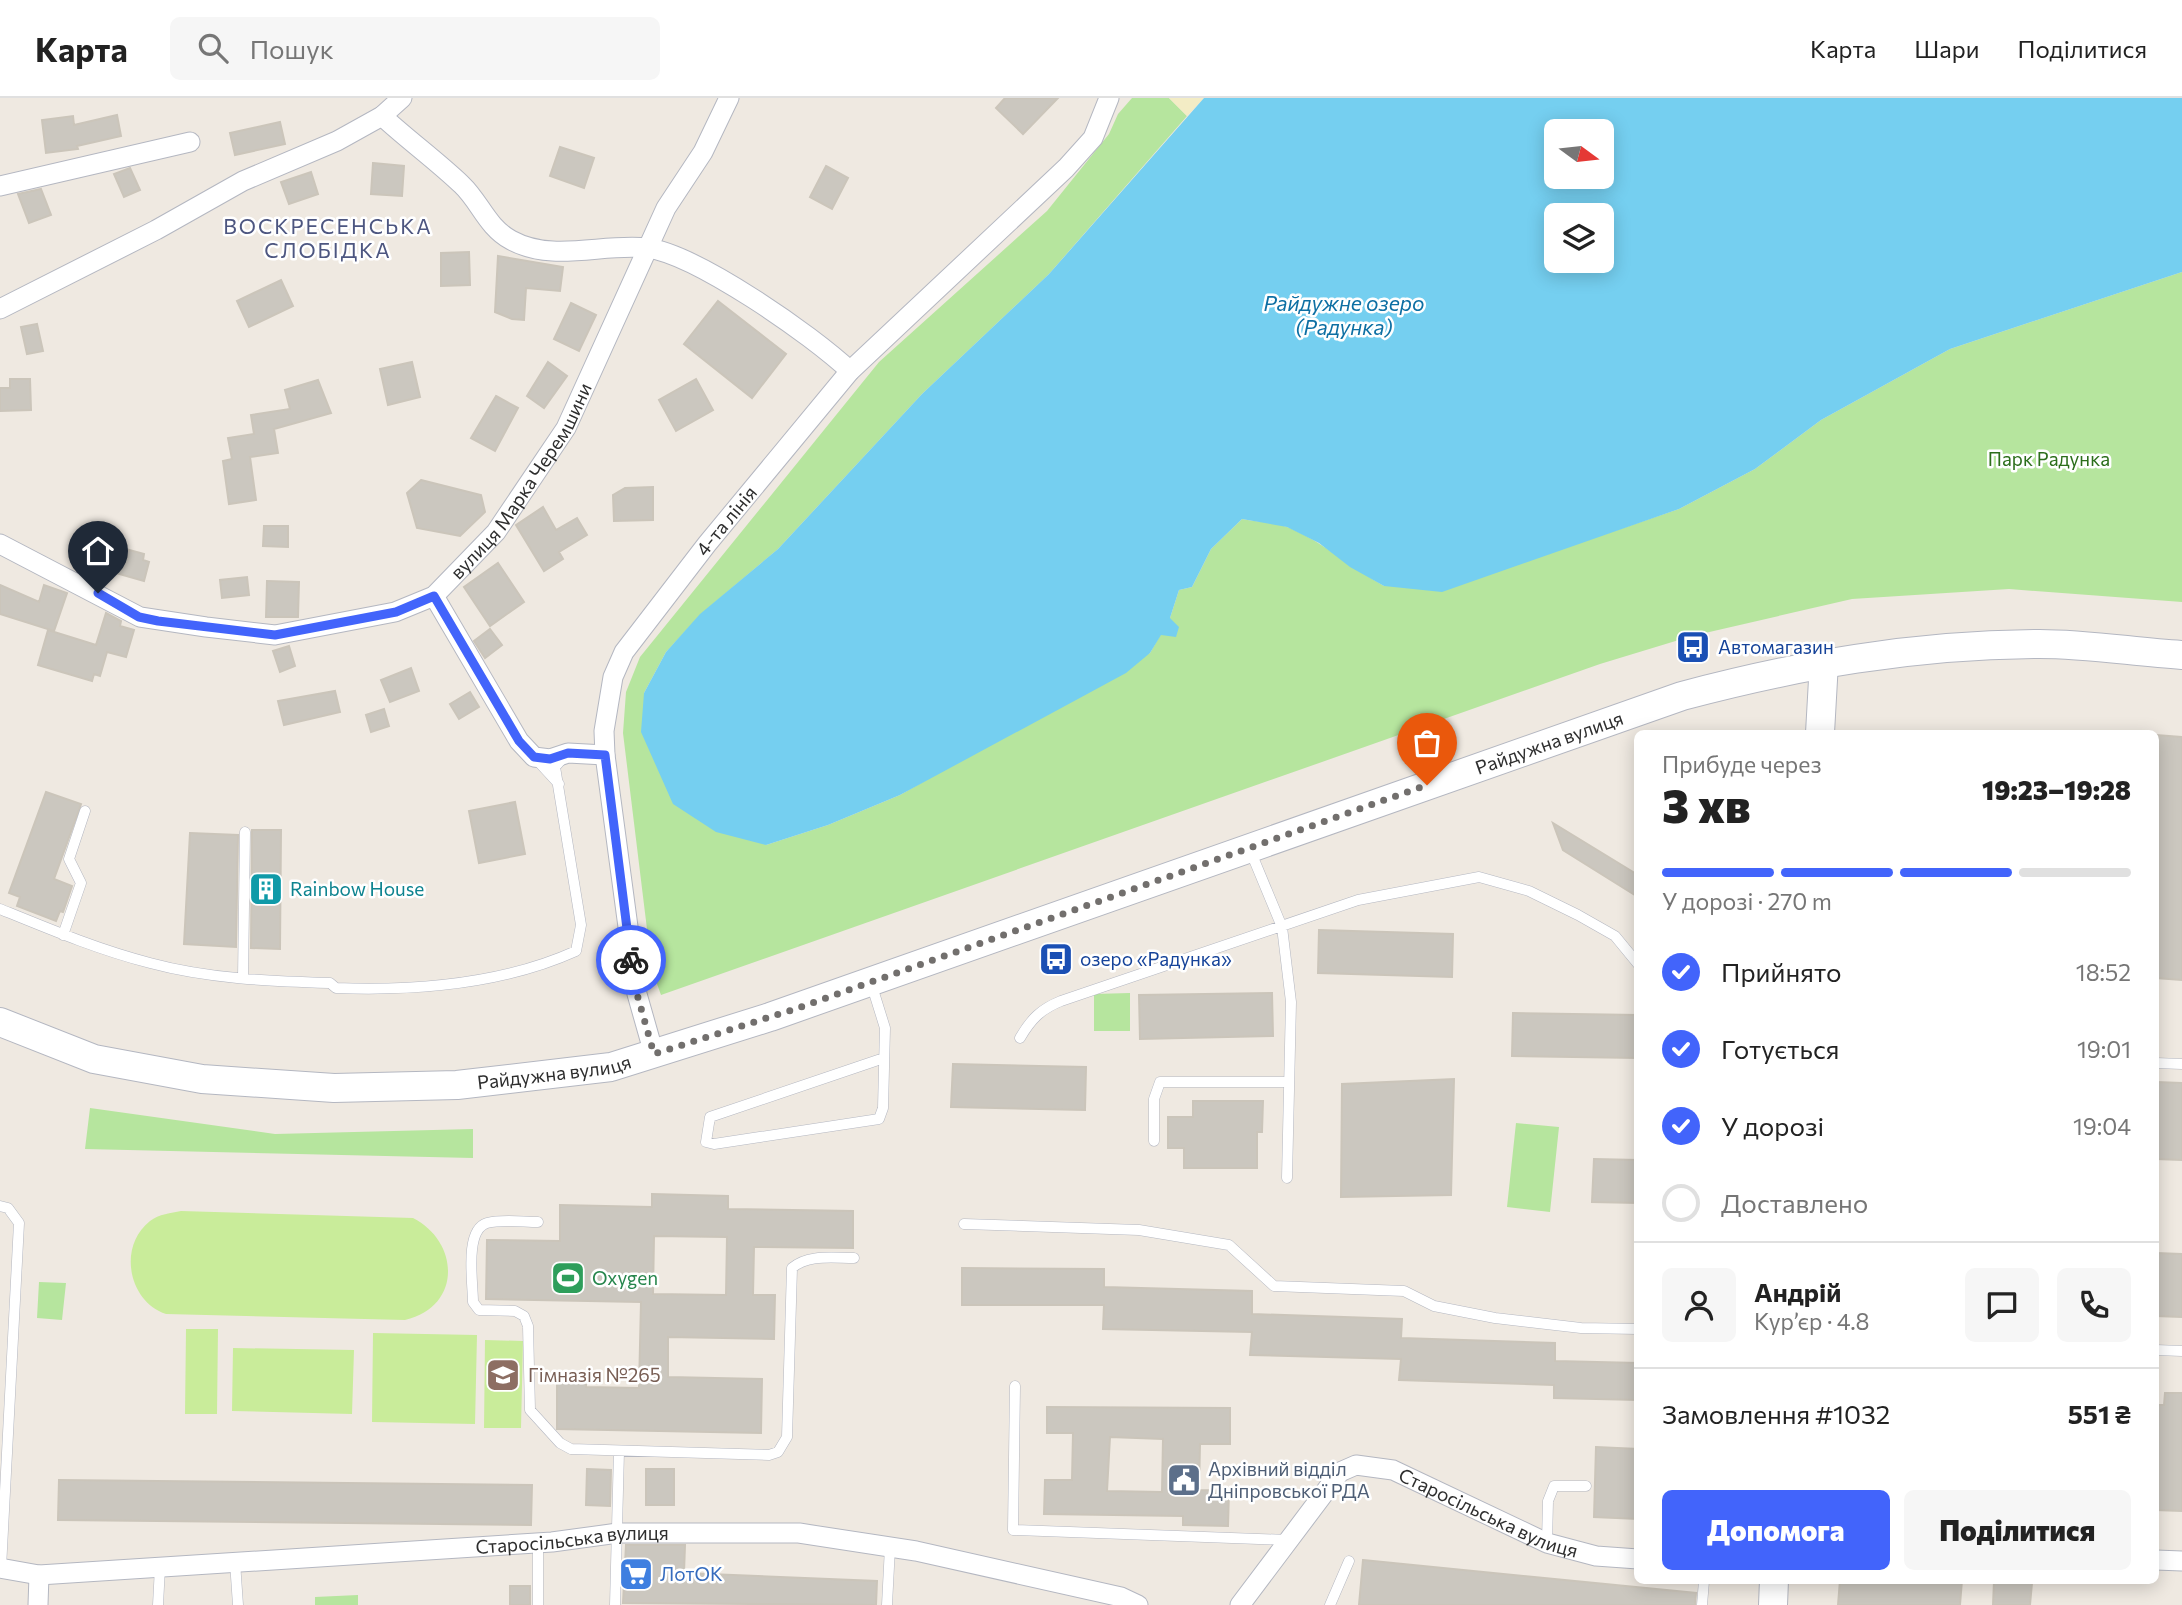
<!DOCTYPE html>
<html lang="uk">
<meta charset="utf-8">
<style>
body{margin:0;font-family:Commissioner,sans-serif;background:#f6f6f6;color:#222;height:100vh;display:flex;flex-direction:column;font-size:26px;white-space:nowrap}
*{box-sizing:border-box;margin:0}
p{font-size:23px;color:#767676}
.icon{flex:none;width:38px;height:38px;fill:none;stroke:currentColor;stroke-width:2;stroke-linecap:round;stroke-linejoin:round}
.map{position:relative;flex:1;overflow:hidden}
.panel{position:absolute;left:1634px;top:632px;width:525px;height:854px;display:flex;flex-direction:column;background:#fff;border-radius:10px;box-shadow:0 4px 18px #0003}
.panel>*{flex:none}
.needle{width:46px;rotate:105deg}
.tools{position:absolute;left:1544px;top:21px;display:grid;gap:14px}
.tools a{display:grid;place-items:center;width:70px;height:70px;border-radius:10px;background:#fff;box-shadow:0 4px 18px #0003;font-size:35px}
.pin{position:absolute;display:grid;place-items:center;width:60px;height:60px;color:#fff;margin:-72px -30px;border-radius:50% 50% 50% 0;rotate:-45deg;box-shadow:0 0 7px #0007}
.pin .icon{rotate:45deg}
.courier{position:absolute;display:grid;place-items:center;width:70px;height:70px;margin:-35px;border:5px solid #4264fb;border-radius:50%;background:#fff;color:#222;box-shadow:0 2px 9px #0007}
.summary em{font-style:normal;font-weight:800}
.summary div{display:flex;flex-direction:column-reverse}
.summary{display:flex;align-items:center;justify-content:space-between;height:119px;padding:0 28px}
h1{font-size:46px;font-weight:800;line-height:52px}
.bar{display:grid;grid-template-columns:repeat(4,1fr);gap:10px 7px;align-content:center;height:84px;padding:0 28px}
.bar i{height:9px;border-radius:5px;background:#e0e0e0}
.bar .current{background:#4264fb}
.bar p{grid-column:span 4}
.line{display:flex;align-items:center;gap:18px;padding:0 28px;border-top:2px solid #e0e0e0}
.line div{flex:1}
.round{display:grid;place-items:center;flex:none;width:74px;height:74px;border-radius:10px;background:#f6f6f6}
ol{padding:0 28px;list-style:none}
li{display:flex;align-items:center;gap:21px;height:77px}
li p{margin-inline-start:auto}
li .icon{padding:7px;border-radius:50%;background:#4264fb;color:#fff;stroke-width:4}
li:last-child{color:#767676}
li i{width:38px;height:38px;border:4px solid #e0e0e0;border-radius:50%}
.primary-button{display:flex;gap:14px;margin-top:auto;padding:14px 28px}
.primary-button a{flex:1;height:80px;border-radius:10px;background:#4264fb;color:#fff;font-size:28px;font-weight:800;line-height:80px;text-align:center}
.primary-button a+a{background:#f6f6f6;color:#222}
header{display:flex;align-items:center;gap:42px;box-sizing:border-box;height:98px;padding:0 35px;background:#fff;border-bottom:2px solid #e0e0e0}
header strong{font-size:33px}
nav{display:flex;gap:38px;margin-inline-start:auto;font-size:24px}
.search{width:490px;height:63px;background:#f6f6f6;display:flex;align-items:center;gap:18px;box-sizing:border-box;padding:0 24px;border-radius:10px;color:#767676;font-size:26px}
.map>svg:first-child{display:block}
.green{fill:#b6e59e}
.sand{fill:#f3ecc5}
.pitch{fill:#c9ec9a}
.water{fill:#75cff0;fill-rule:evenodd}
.building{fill:#cbc7bf;stroke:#cbc5ba;stroke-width:2;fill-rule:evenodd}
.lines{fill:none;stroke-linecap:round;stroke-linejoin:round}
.lane-casing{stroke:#b4b7c1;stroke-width:11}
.street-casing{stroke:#b4b7c1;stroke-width:21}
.secondary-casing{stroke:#b4b7c1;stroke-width:30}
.lane{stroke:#fff;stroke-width:10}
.street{stroke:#fff;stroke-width:19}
.secondary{stroke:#fff;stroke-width:28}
.done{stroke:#726f6d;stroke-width:7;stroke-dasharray:0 12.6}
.route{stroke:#4264fb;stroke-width:9}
.labels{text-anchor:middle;stroke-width:5;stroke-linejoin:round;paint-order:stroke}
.park-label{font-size:19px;fill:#2c6e1b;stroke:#fff}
.street-label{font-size:19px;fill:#2e2e2e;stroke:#fff}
.transit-label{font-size:19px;fill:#164399;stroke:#fff;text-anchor:start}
.culture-label{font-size:19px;fill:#0d838f;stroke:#fff;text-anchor:start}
.leisure-label{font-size:19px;fill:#27864d;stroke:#fff;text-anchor:start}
.education-label{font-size:19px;fill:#785e54;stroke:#fff;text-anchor:start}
.service-label{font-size:19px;fill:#4e5e75;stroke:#fff;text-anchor:start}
.shop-label{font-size:19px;fill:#366cbe;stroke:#fff;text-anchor:start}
.neighbourhood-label{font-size:21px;letter-spacing:2px;fill:#4d5680;stroke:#fff}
.water-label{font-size:21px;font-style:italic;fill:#0d6fa3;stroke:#fff}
</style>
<header>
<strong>Карта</strong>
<div class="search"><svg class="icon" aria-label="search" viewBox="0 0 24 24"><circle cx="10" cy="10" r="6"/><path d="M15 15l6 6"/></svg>Пошук</div>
<nav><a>Карта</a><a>Шари</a><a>Поділитися</a></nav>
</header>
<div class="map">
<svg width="2182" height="1507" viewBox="0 0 2182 1507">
<rect width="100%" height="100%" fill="#efe9e1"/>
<path class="green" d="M1132,0H1169L1187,18L1049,176L922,296L778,451L701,516L666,554L644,595L766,747L828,727L900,697L1150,555L1170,520L1179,492L1192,489L1211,451L1242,421C1257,424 1276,424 1290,430C1324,445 1352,470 1384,488L1579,445L1679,411L1755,371L1821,322L1950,251L2182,174V504L2009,491L1852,501L1692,538L1600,566L661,897L652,872L623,635L626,594L640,559L879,264L1047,113L1109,36L1118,16Z
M1130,895V933H1094V896Z
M90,1010L275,1036L473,1031V1060L85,1051Z
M1516,1025L1559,1029L1550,1114L1507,1109Z
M39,1184L66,1185L62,1222L37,1220Z
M358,1497V1507H315V1499Z"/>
<path class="sand" d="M1169,0H1204L1187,18Z"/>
<path class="pitch" d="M181,1113L413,1120C460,1144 462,1209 405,1222L166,1216C129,1204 117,1149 150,1123C159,1116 171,1115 181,1113Z
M186,1231H218L217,1316H185Z
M373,1235L477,1237L475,1326L372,1324Z
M485,1242L523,1243L521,1330H484Z
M233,1250L354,1252L352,1316L232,1313Z"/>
<path class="water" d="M1204,0H2182V174L1950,251L1821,322L1755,371L1679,411L1442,494L1384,488L1350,469L1319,445L1287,429L1242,421L1211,451L1192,489L1179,492L1170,520L1179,529L1176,539L1161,537L1150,555L1126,575L900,697L828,727L766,747L716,734L673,706L641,634L644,595L666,554L700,516L778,451L922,296L1049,176ZM1556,33H1601V79H1556ZM1556,117H1601V163H1556Z"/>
<path class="building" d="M1005,0H1058L1023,36L996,10Z
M117,17L121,38L77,48L78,51L46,55L42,22L73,18L74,27Z
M280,24L285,46L235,57L230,35Z
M560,49L594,60L584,90L550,78Z
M373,65L404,68L402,98L371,96Z
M826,68L848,80L832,111L810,99Z
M130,70L140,92L124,99L114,76Z
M311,74L318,96L289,106L281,84Z
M41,91L51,117L29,125L18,96Z
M469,154L470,187L441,188V155Z
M498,158L563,169L560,193L526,190L524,222L512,221L495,214Z
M281,182L293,208L249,229L237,203Z
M718,203L786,256L752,300L684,246Z
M571,205L596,217L579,253L554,241Z
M37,226L43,253L27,256L21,229Z
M412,264L420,299L388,307L380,271Z
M548,264L567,278L544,310L527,298Z
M10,281H30L31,312L0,313V290H10Z
M696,281L713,312L676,333L659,302Z
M318,282L331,315L274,331L278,355L250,359L256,402L229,406L223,363L232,361L228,340L254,336L251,317L290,311L285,292Z
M496,298L518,310L495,353L471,340Z
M421,382L481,397L485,414L460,438L417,430L407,395Z
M653,389V422L614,423L613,397L625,390Z
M543,409L556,432L577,420L587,437L559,454L563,461L544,473L516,427Z
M264,428H288V449L263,448Z
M122,450L144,456L143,462L149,464L144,483L116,475Z
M498,465L524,504L490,528L464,489Z
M247,479L249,497L222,500L220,482Z
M267,483L299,484L298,519H266Z
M0,487L39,504L44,487L67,495L54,533L0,516Z
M106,515L121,523L120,528L134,532L126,559L107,554L100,578L94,576L92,583L38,567L48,532L96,547Z
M490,531L502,547L485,560L474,543Z
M289,548L295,568L280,574L273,553Z
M411,570L419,593L390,604L381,582Z
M335,593L340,614L284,627L278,603Z
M470,594L479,609L459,621L450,606Z
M384,611L389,628L371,634L366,617Z
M2156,637L2182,639V882L2156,880Z
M46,694L81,706L54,781L72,788L63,814L60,813L56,823L17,808L20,799L9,795Z
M515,704L525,756L479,765L469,713Z
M1553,725L1638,777V799L1563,752Z
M252,732H281L280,851L251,850Z
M190,735L238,737L236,849L184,846Z
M1319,832L1453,836L1452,879L1318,875Z
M1272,895L1273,938L1140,941L1139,897Z
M1513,915L1638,917V960L1512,958Z
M953,966L1086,969L1085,1012L951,1009Z
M1454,981L1451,1097L1341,1099L1342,986Z
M2156,984L2182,985V1062L2156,1061Z
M1193,1003H1263L1262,1034H1257V1070H1184V1050H1168V1019H1193Z
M1594,1061L1638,1062V1105L1592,1104Z
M652,1096L728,1098V1111L853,1113V1150L754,1149L753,1197H775L774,1241L668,1239V1279L762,1281L761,1335L557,1331V1274H586V1289L639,1290L641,1204L486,1201L487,1142L560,1143V1107L652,1109ZM654,1138L727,1139L726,1197L653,1196Z
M2156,1155L2182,1156V1219L2156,1218Z
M962,1170L1104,1171V1189L1252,1193V1216L1402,1221L1401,1240L1555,1245V1263L1638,1265V1302L1554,1300V1287L1399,1282L1401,1261L1250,1257L1252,1234L1103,1231L1104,1207H962Z
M2165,1295H2182V1413L2156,1412V1307H2164Z
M1047,1309L1230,1310V1346H1200L1199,1392L1229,1393L1228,1428L1183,1427V1418L1044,1416L1045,1382H1072L1073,1335H1047ZM1110,1339L1163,1341L1162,1394L1107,1393Z
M1596,1349L1638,1351V1421L1594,1419Z
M587,1371L611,1372L610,1408L586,1407Z
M646,1371H674V1407H646Z
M59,1382L532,1387L531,1427L58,1422Z
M626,1447H685L684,1475L877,1483L876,1507L623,1505Z
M1363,1462L1696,1495L1695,1507H1359Z
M1840,1482H1962L1960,1507H1838Z
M1994,1483L2032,1485L2030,1507H1993Z
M510,1488H530V1507H510Z"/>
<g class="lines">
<g class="lane-casing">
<path id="lane" d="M536,661L559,686
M1250,752L1282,829L1291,904L1287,1080
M0,811C49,831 99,852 150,865C209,881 270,883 330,885L336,890C416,893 503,886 576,853L581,827L555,669L563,660
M63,837L81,785L69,761L85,713
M243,880L245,734
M871,885L885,930L883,1010L879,1021L714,1046L706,1044L710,1019L884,960
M1020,940C1031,921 1041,911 1061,903L1358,802L1479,779L1529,793L1578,817L1615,838L1638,866
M2156,965L2182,966
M1154,1043V1001L1160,984H1289
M0,1108L8,1110L19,1125L1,1470
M538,1124C523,1124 502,1121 487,1125C464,1132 473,1185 473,1204L479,1212L515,1213L524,1218L528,1228L530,1312L560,1345L571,1351L769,1357L778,1354L787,1339L792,1170C808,1156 833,1160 854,1160
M964,1126L1139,1132L1229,1147L1274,1188L1404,1193L1434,1208L1495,1220L1581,1230L1638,1231
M2156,1252L2182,1253
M1015,1288L1013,1432L1288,1442
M1547,1444L1548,1403L1554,1388H1586
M235,1464L238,1507
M158,1507L160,1469
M538,1507V1445
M615,1507L619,1353
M887,1507L890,1449
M1330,1507L1349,1463
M1702,1507L1704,1483"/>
</g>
<g class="street-casing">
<g id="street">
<path d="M382,18C408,42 437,63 462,87C480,104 487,129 511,142C553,165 602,145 647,150C696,156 812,237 850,273"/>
<path d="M0,88L190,44"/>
<path d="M0,211L156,132L243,83L337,43L382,18L402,0"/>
<path id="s1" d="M0,446L140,519L206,529L275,537L395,514L434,498L496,434L566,330L666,110L703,54L729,0"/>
<path d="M434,498L519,643L534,659L550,661L568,655L605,657"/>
<path id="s2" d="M654,956L637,896L605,657L604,633L613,579L624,554L707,446L850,273L1066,70L1093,40L1109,0"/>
<path d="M2156,1462L2182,1463"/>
<path id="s3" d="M0,1470L39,1477L552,1444L618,1435H799L916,1453L1121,1499L1138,1507"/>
<path d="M38,1507L39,1477"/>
<path id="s4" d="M1240,1507L1340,1374L1356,1367L1393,1372L1547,1445L1596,1458L1638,1461"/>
</g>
</g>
<g class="secondary-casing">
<g id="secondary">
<path d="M1820,635L1824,564"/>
<path id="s5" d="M0,924L94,961L202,981L334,990L457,987L611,969L770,919L1682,598C1799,567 1912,547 2034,546C2082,545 2133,554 2182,557"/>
<path d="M1773,1507L1774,1482"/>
</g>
</g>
<use href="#lane" class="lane"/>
<use href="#street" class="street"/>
<use href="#secondary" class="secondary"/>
</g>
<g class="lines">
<path class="done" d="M631,862L637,896L654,956L795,911L1427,687"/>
<path class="route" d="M98,495L139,519L158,523L275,537L396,514L434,498L519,643L534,659L550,661L568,655L605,657L631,862"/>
</g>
<defs>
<g id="bus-square" transform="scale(1.75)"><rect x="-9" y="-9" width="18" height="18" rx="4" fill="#1a4fb4" stroke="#fff"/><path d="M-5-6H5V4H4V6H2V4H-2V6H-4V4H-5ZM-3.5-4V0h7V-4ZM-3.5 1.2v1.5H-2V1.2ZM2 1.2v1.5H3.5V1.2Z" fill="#fff"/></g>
<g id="building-square" transform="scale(1.75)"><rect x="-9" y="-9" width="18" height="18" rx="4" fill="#0f9aa8" stroke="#fff"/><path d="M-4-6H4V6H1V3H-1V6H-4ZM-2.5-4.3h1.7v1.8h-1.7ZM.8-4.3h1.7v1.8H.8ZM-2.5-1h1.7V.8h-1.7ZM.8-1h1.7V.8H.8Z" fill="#fff"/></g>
<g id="stadium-square" transform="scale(1.75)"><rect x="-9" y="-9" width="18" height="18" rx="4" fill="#2e9e5b" stroke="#fff"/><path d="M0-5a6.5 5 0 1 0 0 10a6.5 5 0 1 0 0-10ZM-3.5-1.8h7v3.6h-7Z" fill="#fff"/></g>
<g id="school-square" transform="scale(1.75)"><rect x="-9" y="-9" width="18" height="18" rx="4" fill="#8d6e63" stroke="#fff"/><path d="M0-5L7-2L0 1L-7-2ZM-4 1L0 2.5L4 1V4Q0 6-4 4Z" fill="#fff"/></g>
<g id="civic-square" transform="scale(1.75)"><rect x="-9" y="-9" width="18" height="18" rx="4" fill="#5c6f8a" stroke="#fff"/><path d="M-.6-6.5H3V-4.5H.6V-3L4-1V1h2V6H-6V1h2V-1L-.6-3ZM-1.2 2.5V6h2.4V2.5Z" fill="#fff"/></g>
<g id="supermarket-square" transform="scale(1.75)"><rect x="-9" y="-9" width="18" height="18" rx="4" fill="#3f7fe0" stroke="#fff"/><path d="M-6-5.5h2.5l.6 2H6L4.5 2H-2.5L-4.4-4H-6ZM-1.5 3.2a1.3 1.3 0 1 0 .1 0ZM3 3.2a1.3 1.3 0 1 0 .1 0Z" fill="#fff"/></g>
</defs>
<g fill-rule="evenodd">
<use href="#bus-square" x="1693" y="549"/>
<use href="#building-square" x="266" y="791"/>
<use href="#bus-square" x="1056" y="861"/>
<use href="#stadium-square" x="568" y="1180"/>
<use href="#school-square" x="503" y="1277"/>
<use href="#civic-square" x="1184" y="1382"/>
<use href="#supermarket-square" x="636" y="1476"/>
</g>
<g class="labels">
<g class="park-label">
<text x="2049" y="368">Парк Радунка</text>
</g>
<g class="street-label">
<text dy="7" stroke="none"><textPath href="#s1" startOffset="604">вулиця Марка Черемшини</textPath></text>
<text dy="7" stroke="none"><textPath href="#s2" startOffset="576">4-та лінія</textPath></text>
<text dy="7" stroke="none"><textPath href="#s5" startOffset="1614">Райдужна вулиця</textPath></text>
<text dy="7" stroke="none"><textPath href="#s5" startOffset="564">Райдужна вулиця</textPath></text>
<text dy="7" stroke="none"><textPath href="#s4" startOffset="326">Старосільська вулиця</textPath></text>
<text dy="7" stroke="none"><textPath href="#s3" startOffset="574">Старосільська вулиця</textPath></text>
</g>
<g class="transit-label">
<text x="1718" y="556">Автомагазин</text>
<text x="1080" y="868">озеро «Радунка»</text>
</g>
<g class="culture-label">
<text x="290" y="798">Rainbow House</text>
</g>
<g class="leisure-label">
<text x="592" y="1187">Oxygen</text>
</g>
<g class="education-label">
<text x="528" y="1284">Гімназія №265</text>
</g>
<g class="service-label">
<text x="1208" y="1378">Архівний відділ<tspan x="1208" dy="22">Дніпровської РДА</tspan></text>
</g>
<g class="shop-label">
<text x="660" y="1483">ЛотОК</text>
</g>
<g class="neighbourhood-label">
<text x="328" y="136">ВОСКРЕСЕНСЬКА<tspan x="328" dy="24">СЛОБІДКА</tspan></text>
</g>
<g class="water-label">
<text x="1344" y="213">Райдужне озеро<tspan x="1344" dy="24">(Радунка)</tspan></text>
</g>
</g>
</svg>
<div class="tools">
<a><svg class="needle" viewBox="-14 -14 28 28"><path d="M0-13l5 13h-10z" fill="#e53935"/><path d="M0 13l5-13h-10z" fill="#767676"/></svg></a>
<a><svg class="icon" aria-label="layers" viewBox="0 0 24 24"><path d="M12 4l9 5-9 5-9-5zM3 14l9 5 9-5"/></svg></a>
</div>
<div class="pin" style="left:1427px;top:687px;background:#ea580c"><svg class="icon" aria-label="bag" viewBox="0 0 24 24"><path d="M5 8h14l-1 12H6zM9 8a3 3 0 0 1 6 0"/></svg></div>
<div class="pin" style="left:98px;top:495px;background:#1f2937"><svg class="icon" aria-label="home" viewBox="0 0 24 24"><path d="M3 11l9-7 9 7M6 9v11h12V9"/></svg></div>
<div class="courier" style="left:631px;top:862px"><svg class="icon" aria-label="bike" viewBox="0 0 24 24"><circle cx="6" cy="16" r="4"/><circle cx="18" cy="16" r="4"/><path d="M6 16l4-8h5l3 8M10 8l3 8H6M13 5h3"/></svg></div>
<section class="panel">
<div class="summary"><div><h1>3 хв</h1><p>Прибуде через</p></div><em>19:23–19:28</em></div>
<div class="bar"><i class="current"></i><i class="current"></i><i class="current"></i><i></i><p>У дорозі · 270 m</p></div>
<ol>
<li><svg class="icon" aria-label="check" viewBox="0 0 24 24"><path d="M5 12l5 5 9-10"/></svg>Прийнято<p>18:52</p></li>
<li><svg class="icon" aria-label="check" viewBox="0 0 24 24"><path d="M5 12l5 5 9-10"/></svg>Готується<p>19:01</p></li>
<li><svg class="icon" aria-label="check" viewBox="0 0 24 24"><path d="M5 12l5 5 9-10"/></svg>У дорозі<p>19:04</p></li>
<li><i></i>Доставлено</li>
</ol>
<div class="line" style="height:126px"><a class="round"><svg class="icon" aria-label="person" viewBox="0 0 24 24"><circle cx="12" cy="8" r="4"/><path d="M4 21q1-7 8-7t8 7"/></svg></a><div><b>Андрій</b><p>Кур’єр · 4.8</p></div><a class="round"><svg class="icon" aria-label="chat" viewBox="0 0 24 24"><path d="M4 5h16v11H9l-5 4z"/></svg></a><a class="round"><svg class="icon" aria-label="phone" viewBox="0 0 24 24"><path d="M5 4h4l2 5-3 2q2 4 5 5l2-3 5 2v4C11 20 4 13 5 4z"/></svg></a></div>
<div class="line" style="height:91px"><div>Замовлення #1032</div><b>551 ₴</b></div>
<div class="primary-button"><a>Допомога</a><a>Поділитися</a></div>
</section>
</div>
